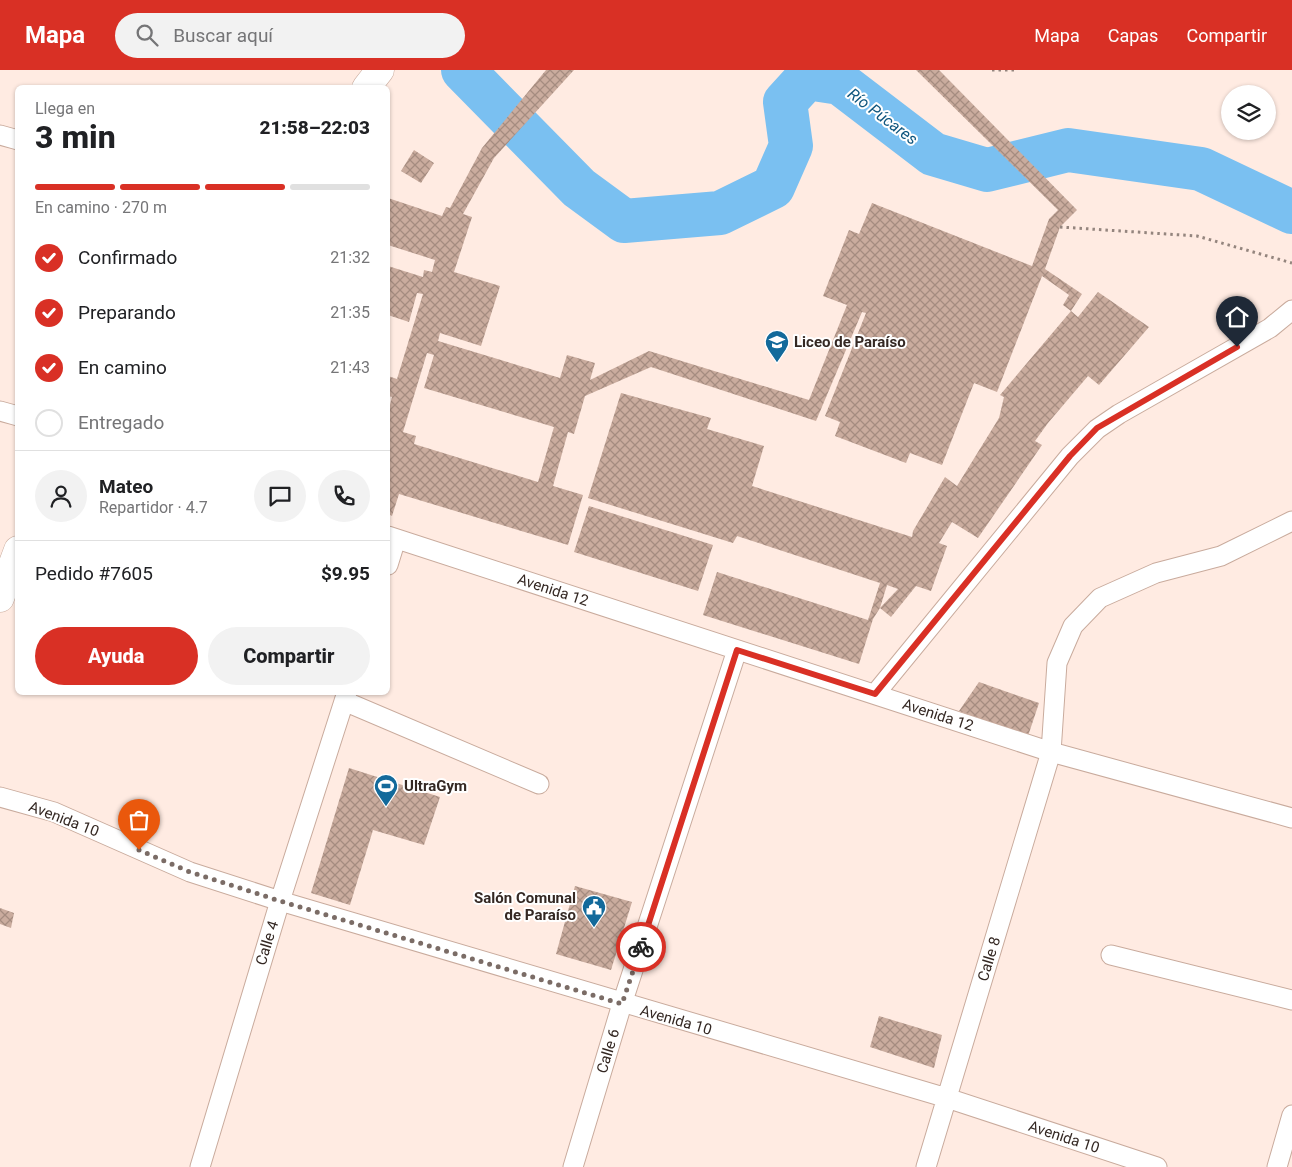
<!DOCTYPE html>
<html lang="es">
<meta charset="utf-8">
<style>
body{margin:0;font-family:Roboto,sans-serif;background:#f2f2f2;color:#202124;height:100vh;display:flex;flex-direction:column;font-size:19px;white-space:nowrap}
*{box-sizing:border-box;margin:0}
p{font-size:16px;color:#757577}
.icon{flex:none;width:28px;height:28px;fill:none;stroke:currentColor;stroke-width:2;stroke-linecap:round;stroke-linejoin:round}
.map{position:relative;flex:1;overflow:hidden}
.details{position:absolute;left:15px;top:15px;width:375px;height:610px;display:flex;flex-direction:column;background:#fff;border-radius:8px;box-shadow:0 1px 4px #0004}
.details>*{flex:none}
.tools{position:absolute;left:1221px;top:15px;display:grid;gap:10px}
.tools a{display:grid;place-items:center;width:55px;height:55px;border-radius:50%;background:#fff;box-shadow:0 1px 4px #0004;font-size:25px}
.pin{position:absolute;display:grid;place-items:center;width:42px;height:42px;color:#fff;margin:-51px -21px;border-radius:50% 50% 50% 0;rotate:-45deg;box-shadow:0 0 5px #0007}
.pin .icon{rotate:45deg}
.courier{position:absolute;display:grid;place-items:center;width:50px;height:50px;margin:-25px;border:4px solid #d93025;border-radius:50%;background:#fff;color:#222;box-shadow:0 1px 6px #0007}
.summary em{font-style:normal;font-weight:800}
.summary div{display:flex;flex-direction:column-reverse}
.summary{display:flex;align-items:center;justify-content:space-between;height:85px;padding:0 20px}
h1{font-size:32px;font-weight:800;line-height:38px}
.bar{display:grid;grid-template-columns:repeat(4,1fr);gap:8px 5px;align-content:center;height:60px;padding:0 20px}
.bar i{height:6px;border-radius:4px;background:#e0e0e0}
.bar .selected{background:#d93025}
.bar p{grid-column:span 4}
.line{display:flex;align-items:center;gap:12px;padding:0 20px;border-top:1px solid #e0e0e0}
.line div{flex:1}
.round{display:grid;place-items:center;flex:none;width:52px;height:52px;border-radius:26px;background:#f2f2f2}
ol{padding:0 20px;list-style:none}
li{display:flex;align-items:center;gap:15px;height:55px}
li p{margin-inline-start:auto}
li .icon{padding:5px;border-radius:50%;background:#d93025;color:#fff;stroke-width:4}
li:last-child{color:#757577}
li i{width:28px;height:28px;border:2px solid #e0e0e0;border-radius:50%}
.button{display:flex;gap:10px;margin-top:auto;padding:10px 20px}
.button a{flex:1;height:58px;border-radius:30px;background:#d93025;color:#fff;font-size:20px;font-weight:800;line-height:58px;text-align:center}
.button a+a{background:#f2f2f2;color:#202124}
header{display:flex;align-items:center;gap:30px;box-sizing:border-box;height:70px;padding:0 25px;background:#d93025;color:#fff}
header strong{font-size:24px}
nav{display:flex;gap:28px;margin-inline-start:auto;font-size:18px}
.search{width:350px;height:45px;background:#f2f2f2;display:flex;align-items:center;gap:12px;box-sizing:border-box;padding:0 18px;border-radius:28px;color:#757577;font-size:19px}
.map>svg:first-child{display:block}
.lines{fill:none;stroke-linecap:round;stroke-linejoin:round}
.river{stroke:#7ac0f1;stroke-width:44}
.building{fill:url(#building-cross-hatch);fill-rule:evenodd}
.street-casing{stroke:#c9ab9d;stroke-width:21}
.secondary-casing{stroke:#c9ab9d;stroke-width:29}
.path{stroke:#94857e;stroke-width:3;stroke-dasharray:2.5 4;stroke-linecap:butt}
.street{stroke:#fff;stroke-width:19}
.secondary{stroke:#fff;stroke-width:28}
.done{stroke:#7b6c66;stroke-width:5;stroke-dasharray:0 9}
.route{stroke:#d93025;stroke-width:6}
.labels{text-anchor:middle;stroke-width:4;stroke-linejoin:round;paint-order:stroke}
.poi-label{font-size:15px;font-weight:bold;fill:#342823;stroke:#fff;text-anchor:start}
.street-label{font-size:15px;fill:#342823;stroke:#fff}
.water-label{font-size:16px;font-style:italic;fill:#10577f;stroke:#fff}
</style>
<header>
<strong>Mapa</strong>
<div class="search"><svg class="icon" aria-label="search" viewBox="0 0 24 24"><circle cx="10" cy="10" r="6"/><path d="M15 15l6 6"/></svg>Buscar aquí</div>
<nav><a>Mapa</a><a>Capas</a><a>Compartir</a></nav>
</header>
<div class="map">
<svg width="1292" height="1097" viewBox="0 0 1292 1097">
<defs>
<pattern id="building-cross-hatch" width="8" height="8" patternUnits="userSpaceOnUse" patternTransform="scale(1.25)"><rect width="8" height="8" fill="#caac9e"/><path d="M0 0l8 8M0 8l8-8" fill="none" stroke="#a58c80"/></pattern>
</defs>
<rect width="100%" height="100%" fill="#ffebe2"/>
<g class="lines">
<path class="river" d="M463,0L579,118L624,151L720,143L773,117L791,76L785,32L807,8L840,13L933,84L987,100L1068,80L1201,99L1292,142"/>
</g>
<path class="building" d="M546,0H574L494,88L463,144L472,147L454,202L500,216L481,276L440,263L438,271L560,308L567,285L595,293L590,310L649,281L809,330L847,235L823,226L849,160L859,164L872,133L1032,196L1049,149L1058,140L916,0H939L1077,140L1060,157L1045,199L1082,224L1071,241L1063,235L1069,225L1042,206L997,322L974,313L942,395L910,383L906,393L835,366L840,352L825,346L866,243L862,242L816,351L651,297L585,326L574,364L568,362L553,416L583,425L568,475L399,424L392,446L388,444V343L392,327L388,326V306L397,309L423,224L417,223L409,252L388,245V196L423,207L424,200L432,202L435,190L388,175V128L442,146L446,137L450,138L482,78ZM427,283L434,285L424,318L554,357L538,412L414,374L416,366L403,362Z
M414,80L434,93L421,113L401,101Z
M1098,222L1149,257L1099,315L1088,306L1048,353L1035,371L1042,375L978,468L952,452L939,473L947,476L931,521L916,516L891,547L880,538L873,549L859,594L703,545L717,502L868,550L880,513L737,466L733,473L588,428L621,323L711,348L707,359L764,376L752,416L912,467L913,461L945,407L957,416L999,348L1004,327L1000,325L1071,241L1078,247ZM887,515L898,519L880,538Z
M589,436L713,475L698,521L574,482Z
M979,612L1039,633L1028,666L959,641Z
M349,698L440,727L424,775L373,760L350,835L311,823Z
M575,816L632,832L611,900L556,884Z
M0,838L14,843L11,858L0,854Z
M879,946L942,965L934,998L870,977Z"/>
<g class="lines">
<g class="street-casing">
<path id="street" d="M0,65L18,70
M0,341L18,346
M388,466L1051,682L1292,748
M388,495L396,469
M875,624L1070,386L1097,359L1119,344L1270,258L1292,240
M344,631L539,714
M0,727L54,742L190,802L280,831L947,1028L1157,1097
M1111,885L1292,930
M200,1097L280,831L347,622
M573,1097L622,934L737,580
M926,1097L1051,682L1057,593L1073,556L1100,528L1156,503L1221,486L1292,451
M1277,1097L1292,1045"/>
</g>
<g class="secondary-casing">
<path id="secondary" d="M366,18L380,0
M0,528L18,480"/>
</g>
<path class="path" d="M992,0H1016
M1060,157L1197,166L1292,193"/>
<use href="#street" class="street"/>
<use href="#secondary" class="secondary"/>
</g>
<g class="lines">
<path class="done" d="M139,780L190,802L280,831L622,934L641,877"/>
<path class="route" d="M641,877L737,580L875,624L1070,386L1097,358L1237,277"/>
</g>
<defs>
<g id="school-pin" transform="scale(1.25)"><path d="M0 17L-7.5 6A9.5 9.5 0 1 1 7.5 6Z" fill="#136a9b" stroke="#fff"/><path d="M0-5L7-2L0 1L-7-2ZM-4 1L0 2.5L4 1V4Q0 6-4 4Z" fill="#fff"/></g>
<g id="stadium-pin" transform="scale(1.25)"><path d="M0 17L-7.5 6A9.5 9.5 0 1 1 7.5 6Z" fill="#136a9b" stroke="#fff"/><path d="M0-5a6.5 5 0 1 0 0 10a6.5 5 0 1 0 0-10ZM-3.5-1.8h7v3.6h-7Z" fill="#fff"/></g>
<g id="civic-pin" transform="scale(1.25)"><path d="M0 17L-7.5 6A9.5 9.5 0 1 1 7.5 6Z" fill="#136a9b" stroke="#fff"/><path d="M-.6-6.5H3V-4.5H.6V-3L4-1V1h2V6H-6V1h2V-1L-.6-3ZM-1.2 2.5V6h2.4V2.5Z" fill="#fff"/></g>
</defs>
<g fill-rule="evenodd">
<use href="#school-pin" x="777" y="272"/>
<use href="#stadium-pin" x="386" y="716"/>
<use href="#civic-pin" x="594" y="837"/>
</g>
<g class="labels">
<g class="poi-label">
<text x="794" y="277">Liceo de Paraíso</text>
<text x="404" y="721">UltraGym</text>
<text x="576" y="833" text-anchor="end">Salón Comunal<tspan x="576" dy="17">de Paraíso</tspan></text>
</g>
<g class="street-label">
<text transform="translate(553 520) rotate(18)" y="5">Avenida 12</text>
<text transform="translate(938 645) rotate(18)" y="5">Avenida 12</text>
<text transform="translate(64 749) rotate(21)" y="5">Avenida 10</text>
<text transform="translate(267 873) rotate(-73)" y="5">Calle 4</text>
<text transform="translate(989 889) rotate(-73)" y="5">Calle 8</text>
<text transform="translate(676 950) rotate(16)" y="5">Avenida 10</text>
<text transform="translate(608 981) rotate(-73)" y="5">Calle 6</text>
<text transform="translate(1064 1067) rotate(18)" y="5">Avenida 10</text>
</g>
<g class="water-label">
<text transform="translate(883 46) rotate(37)" y="6">Río Púcares</text>
</g>
</g>
</svg>
<div class="tools">
<a><svg class="icon" aria-label="layers" viewBox="0 0 24 24"><path d="M12 4l9 5-9 5-9-5zM3 14l9 5 9-5"/></svg></a>
</div>
<div class="pin" style="left:139px;top:780px;background:#ea580c"><svg class="icon" aria-label="bag" viewBox="0 0 24 24"><path d="M5 8h14l-1 12H6zM9 8a3 3 0 0 1 6 0"/></svg></div>
<div class="pin" style="left:1237px;top:277px;background:#1f2937"><svg class="icon" aria-label="home" viewBox="0 0 24 24"><path d="M3 11l9-7 9 7M6 9v11h12V9"/></svg></div>
<div class="courier" style="left:641px;top:877px"><svg class="icon" aria-label="bike" viewBox="0 0 24 24"><circle cx="6" cy="16" r="4"/><circle cx="18" cy="16" r="4"/><path d="M6 16l4-8h5l3 8M10 8l3 8H6M13 5h3"/></svg></div>
<section class="details">
<div class="summary"><div><h1>3 min</h1><p>Llega en</p></div><em>21:58–22:03</em></div>
<div class="bar"><i class="selected"></i><i class="selected"></i><i class="selected"></i><i></i><p>En camino · 270 m</p></div>
<ol>
<li><svg class="icon" aria-label="check" viewBox="0 0 24 24"><path d="M5 12l5 5 9-10"/></svg>Confirmado<p>21:32</p></li>
<li><svg class="icon" aria-label="check" viewBox="0 0 24 24"><path d="M5 12l5 5 9-10"/></svg>Preparando<p>21:35</p></li>
<li><svg class="icon" aria-label="check" viewBox="0 0 24 24"><path d="M5 12l5 5 9-10"/></svg>En camino<p>21:43</p></li>
<li><i></i>Entregado</li>
</ol>
<div class="line" style="height:90px"><a class="round"><svg class="icon" aria-label="person" viewBox="0 0 24 24"><circle cx="12" cy="8" r="4"/><path d="M4 21q1-7 8-7t8 7"/></svg></a><div><b>Mateo</b><p>Repartidor · 4.7</p></div><a class="round"><svg class="icon" aria-label="chat" viewBox="0 0 24 24"><path d="M4 5h16v11H9l-5 4z"/></svg></a><a class="round"><svg class="icon" aria-label="phone" viewBox="0 0 24 24"><path d="M5 4h4l2 5-3 2q2 4 5 5l2-3 5 2v4C11 20 4 13 5 4z"/></svg></a></div>
<div class="line" style="height:65px"><div>Pedido #7605</div><b>$9.95</b></div>
<div class="button"><a>Ayuda</a><a>Compartir</a></div>
</section>
</div>
